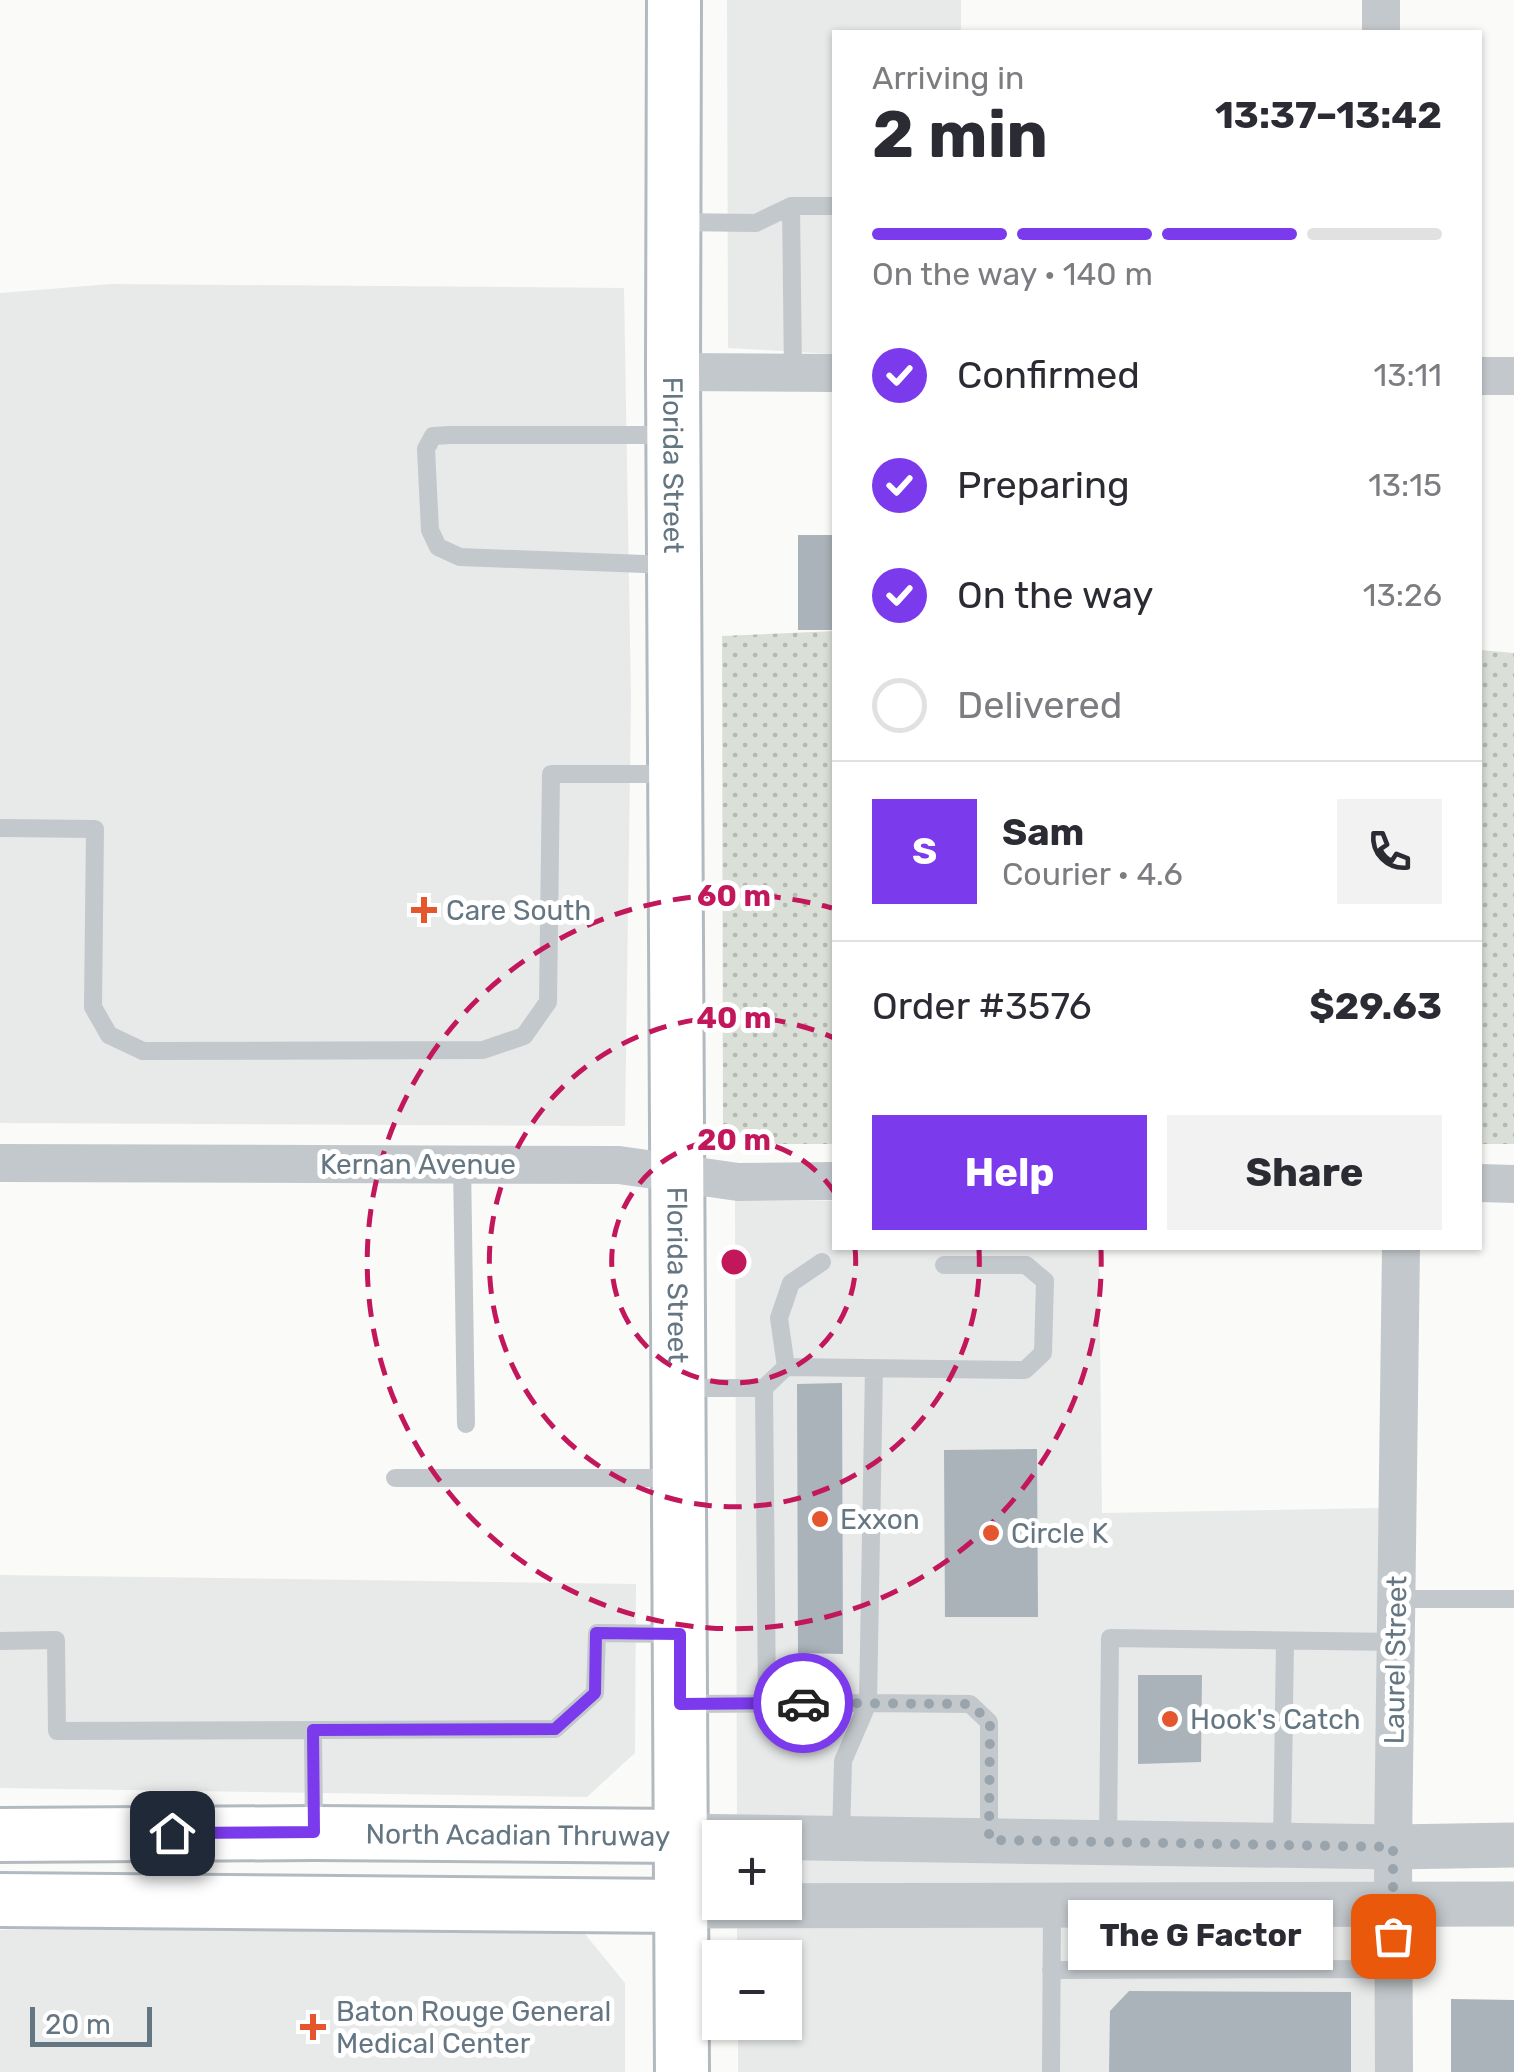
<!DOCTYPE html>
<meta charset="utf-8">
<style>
body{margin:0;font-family:Rubik,sans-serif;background:#f2f2f3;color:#2b2b33;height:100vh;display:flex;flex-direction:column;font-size:38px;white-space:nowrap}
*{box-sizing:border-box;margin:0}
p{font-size:32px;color:#7c7c81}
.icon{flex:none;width:55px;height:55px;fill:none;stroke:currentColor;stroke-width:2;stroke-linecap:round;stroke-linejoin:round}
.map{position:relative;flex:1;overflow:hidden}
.sheet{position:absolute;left:832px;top:30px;width:650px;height:1220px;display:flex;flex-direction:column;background:#fff;border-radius:0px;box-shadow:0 2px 8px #0004}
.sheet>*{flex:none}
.controls{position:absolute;left:702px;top:1820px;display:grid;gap:20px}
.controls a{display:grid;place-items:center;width:100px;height:100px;border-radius:0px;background:#fff;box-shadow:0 2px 8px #0004;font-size:50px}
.scale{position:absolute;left:30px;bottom:25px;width:122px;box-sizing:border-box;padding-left:10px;border:5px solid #657683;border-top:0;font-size:28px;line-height:35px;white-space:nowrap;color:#657683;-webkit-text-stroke:8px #fff;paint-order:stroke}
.pin{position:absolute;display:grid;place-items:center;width:85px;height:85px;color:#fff;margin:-42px;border-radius:20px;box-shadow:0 5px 15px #0006}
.courier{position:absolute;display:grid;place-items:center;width:100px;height:100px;margin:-50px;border:8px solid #7c3aed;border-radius:50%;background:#fff;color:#222;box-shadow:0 2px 12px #0007}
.bubble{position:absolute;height:70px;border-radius:0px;background:#fff;box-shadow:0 2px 8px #0004;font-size:32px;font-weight:700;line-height:70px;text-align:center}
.overview em{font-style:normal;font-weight:700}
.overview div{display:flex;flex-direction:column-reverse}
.overview{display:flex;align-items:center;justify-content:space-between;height:170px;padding:0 40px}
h1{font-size:65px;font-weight:700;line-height:75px}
.bar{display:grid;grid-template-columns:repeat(4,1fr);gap:15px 10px;align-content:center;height:120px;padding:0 40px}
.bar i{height:12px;border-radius:8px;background:#e1e1e2}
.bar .selected{background:#7c3aed}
.bar p{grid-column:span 4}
.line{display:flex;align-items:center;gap:25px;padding:0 40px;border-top:2px solid #e1e1e2}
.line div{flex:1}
.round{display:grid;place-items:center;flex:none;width:105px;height:105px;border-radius:0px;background:#f2f2f3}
ol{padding:0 40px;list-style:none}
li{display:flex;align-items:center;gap:30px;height:110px}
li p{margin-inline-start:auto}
li .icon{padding:10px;border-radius:50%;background:#7c3aed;color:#fff;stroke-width:4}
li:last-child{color:#7c7c81}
li i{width:55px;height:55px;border:5px solid #e1e1e2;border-radius:50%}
.cta{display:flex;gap:20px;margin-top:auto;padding:20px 40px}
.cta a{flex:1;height:115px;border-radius:0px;background:#7c3aed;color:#fff;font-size:40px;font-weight:700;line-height:115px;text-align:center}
.cta a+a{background:#f2f2f3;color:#2b2b33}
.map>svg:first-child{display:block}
.built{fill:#e8e9e9}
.park{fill:url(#park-dots)}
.building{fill:#aab3b9}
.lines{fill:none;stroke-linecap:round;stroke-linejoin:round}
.secondary-casing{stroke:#b3babf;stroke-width:58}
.service{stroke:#c3c8cc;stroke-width:18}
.minor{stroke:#c3c8cc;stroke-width:38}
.tertiary{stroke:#c3c8cc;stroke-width:45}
.secondary{stroke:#fff;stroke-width:52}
.done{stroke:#99a4ac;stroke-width:10;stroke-dasharray:0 18}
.route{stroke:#7c3aed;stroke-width:12}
.ring{fill:none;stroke:#c2185b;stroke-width:5;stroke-dasharray:18 12}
.poi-dot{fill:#e4572e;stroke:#fff;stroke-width:4}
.labels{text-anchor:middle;stroke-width:10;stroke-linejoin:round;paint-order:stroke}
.street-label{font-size:28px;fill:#657683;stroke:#fff}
.poi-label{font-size:28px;fill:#657683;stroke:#fff;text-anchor:start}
.centre{fill:#c2185b;stroke:#fff;stroke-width:5}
.ring-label{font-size:30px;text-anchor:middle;font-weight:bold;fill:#c2185b;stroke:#fff;stroke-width:10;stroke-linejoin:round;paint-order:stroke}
</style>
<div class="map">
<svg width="1514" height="2072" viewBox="0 0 1514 2072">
<defs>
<pattern id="park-dots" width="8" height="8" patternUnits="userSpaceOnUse" patternTransform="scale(2.5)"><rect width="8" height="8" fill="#dadfd7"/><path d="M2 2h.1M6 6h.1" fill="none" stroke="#b4b9b4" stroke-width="1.8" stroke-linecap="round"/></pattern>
</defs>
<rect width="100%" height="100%" fill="#fafaf8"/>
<path class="built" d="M727,0H961V32H835V354L728,348Z
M111,284L624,288L631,699L625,1126L0,1123V293Z
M735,1201H835V1248H1099L1102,1513L1379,1508L1375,2072H738V2023L785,2022V1958L737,1957V1903L785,1902V1838L737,1837Z
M0,1575L636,1584L635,1753L587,1797L0,1788Z
M576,1923L625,1983V2072H0V1930Z"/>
<path class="park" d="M835,631V1144H723L722,636Z
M1480,650L1514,653V1144H1480Z"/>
<path class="building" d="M798,535H835V630H798Z
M842,1383L843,1654L798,1653L797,1384Z
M1037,1449L1038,1617H945L944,1450Z
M1138,1675H1202L1201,1762L1138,1764Z
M1129,1991L1351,1992V2072H1109L1110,2011Z
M1451,1999L1514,2000V2072H1451Z"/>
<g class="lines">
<g class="secondary-casing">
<g id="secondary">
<path id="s1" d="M674,0L673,372L682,2072"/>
<path id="s2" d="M0,1835L314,1833L681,1836"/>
<path d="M0,1900L682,1906"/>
</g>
</g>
<path class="service" d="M676,222L756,223L791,206
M793,373L791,206H835
M668,435H450L433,436L426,449L430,530L438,547L460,557L670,565
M0,828L95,829L93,1007L109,1035L143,1051L483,1050L524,1036L548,1002L551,774H670
M462,1164L466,1424
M786,1367L779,1318L791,1283L822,1262
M684,1388H764L786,1367L1025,1370L1043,1353L1045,1281L1026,1265H944
M764,1388L767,1703
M395,1478H675
M1396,1599H1514
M0,1641L56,1640L57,1731L555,1729L595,1693L597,1633L677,1634
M683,1704L868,1703L874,1369
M313,1730L314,1830
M841,1838L843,1761L868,1703L970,1704L989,1722V1840
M1108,1842L1110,1638L1396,1642
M1282,1845L1285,1641
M1051,1970L1393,1969
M1051,2072L1052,1905"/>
<path class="minor" d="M1381,0V32
M673,372L835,373
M1480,376H1514
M0,1163L619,1165L738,1182L835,1181
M1480,1183L1514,1184
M1394,2072L1393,1847L1401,1248"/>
<path class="tertiary" d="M681,1836L1393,1847L1514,1845
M682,1906L1514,1904"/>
<use href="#secondary" class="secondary"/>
</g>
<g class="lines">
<path class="done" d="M803,1703L970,1704L990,1722L989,1840L1393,1847V1936"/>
<path class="route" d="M172,1833L314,1832L313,1730L555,1729L595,1693L596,1633L680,1634V1704L803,1703"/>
</g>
<g class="ring">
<path d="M855 1248A122 122 0 1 1 835 1193"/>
<path d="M979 1249A245 245 0 1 1 834 1038"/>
<path d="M1101 1249A367 367 0 1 1 832 908"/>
</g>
<g class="poi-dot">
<path d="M419 895h10v10h10v10h-10v10h-10v-10h-10v-10h10z"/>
<circle cx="820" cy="1519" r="10"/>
<circle cx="991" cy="1533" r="10"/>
<circle cx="1170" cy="1719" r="10"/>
<path d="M308 2012h10v10h10v10h-10v10h-10v-10h-10v-10h10z"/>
</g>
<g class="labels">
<g class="street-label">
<text dy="10" stroke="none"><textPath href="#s1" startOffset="465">Florida Street</textPath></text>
<text x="418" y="1174">Kernan Avenue</text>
<text dy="10" stroke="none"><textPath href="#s1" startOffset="1275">Florida Street</textPath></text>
<text transform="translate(1395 1660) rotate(-89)" y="10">Laurel Street</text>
<text dy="10" stroke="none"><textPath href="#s2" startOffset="518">North Acadian Thruway</textPath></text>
</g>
<g class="poi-label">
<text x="446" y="920">Care South</text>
<text x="840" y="1529">Exxon</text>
<text x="1011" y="1543">Circle K</text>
<text x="1190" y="1729">Hook's Catch</text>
<text x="336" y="2021">Baton Rouge General<tspan x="336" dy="32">Medical Center</tspan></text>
</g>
</g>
<circle cx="734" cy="1262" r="15" class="centre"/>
<g class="ring-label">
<text x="734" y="906">60 m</text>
<text x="734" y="1028">40 m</text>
<text x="734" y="1150">20 m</text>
</g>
</svg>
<div class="controls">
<a>+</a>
<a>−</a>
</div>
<div class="scale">20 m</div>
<div class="pin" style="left:1393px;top:1936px;background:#ea580c"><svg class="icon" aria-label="bag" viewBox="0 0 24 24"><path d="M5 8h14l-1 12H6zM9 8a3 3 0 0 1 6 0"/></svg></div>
<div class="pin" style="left:172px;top:1833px;background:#1f2937"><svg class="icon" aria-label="home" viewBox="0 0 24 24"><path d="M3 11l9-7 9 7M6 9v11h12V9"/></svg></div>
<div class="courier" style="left:803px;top:1703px"><svg class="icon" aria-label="car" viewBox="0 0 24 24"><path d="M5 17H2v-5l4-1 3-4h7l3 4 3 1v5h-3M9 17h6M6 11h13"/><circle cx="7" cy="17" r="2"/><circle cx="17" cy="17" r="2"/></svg></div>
<div class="bubble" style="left:1068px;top:1900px;width:265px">The G Factor</div>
<section class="sheet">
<div class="overview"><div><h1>2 min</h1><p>Arriving in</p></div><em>13:37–13:42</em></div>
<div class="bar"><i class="selected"></i><i class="selected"></i><i class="selected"></i><i></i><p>On the way · 140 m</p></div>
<ol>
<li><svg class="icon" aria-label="check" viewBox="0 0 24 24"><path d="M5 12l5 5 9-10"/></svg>Confirmed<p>13:11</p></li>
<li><svg class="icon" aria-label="check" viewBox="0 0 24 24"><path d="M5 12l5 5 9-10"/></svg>Preparing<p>13:15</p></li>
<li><svg class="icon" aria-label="check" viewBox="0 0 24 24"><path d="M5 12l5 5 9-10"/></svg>On the way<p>13:26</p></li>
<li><i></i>Delivered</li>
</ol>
<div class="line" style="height:180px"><b class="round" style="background:#7c3aed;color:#fff">S</b><div><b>Sam</b><p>Courier · 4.6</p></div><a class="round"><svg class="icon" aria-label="phone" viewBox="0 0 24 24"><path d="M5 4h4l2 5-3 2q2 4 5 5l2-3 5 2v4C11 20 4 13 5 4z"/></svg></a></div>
<div class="line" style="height:130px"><div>Order #3576</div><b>$29.63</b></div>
<div class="cta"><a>Help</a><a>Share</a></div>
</section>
</div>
